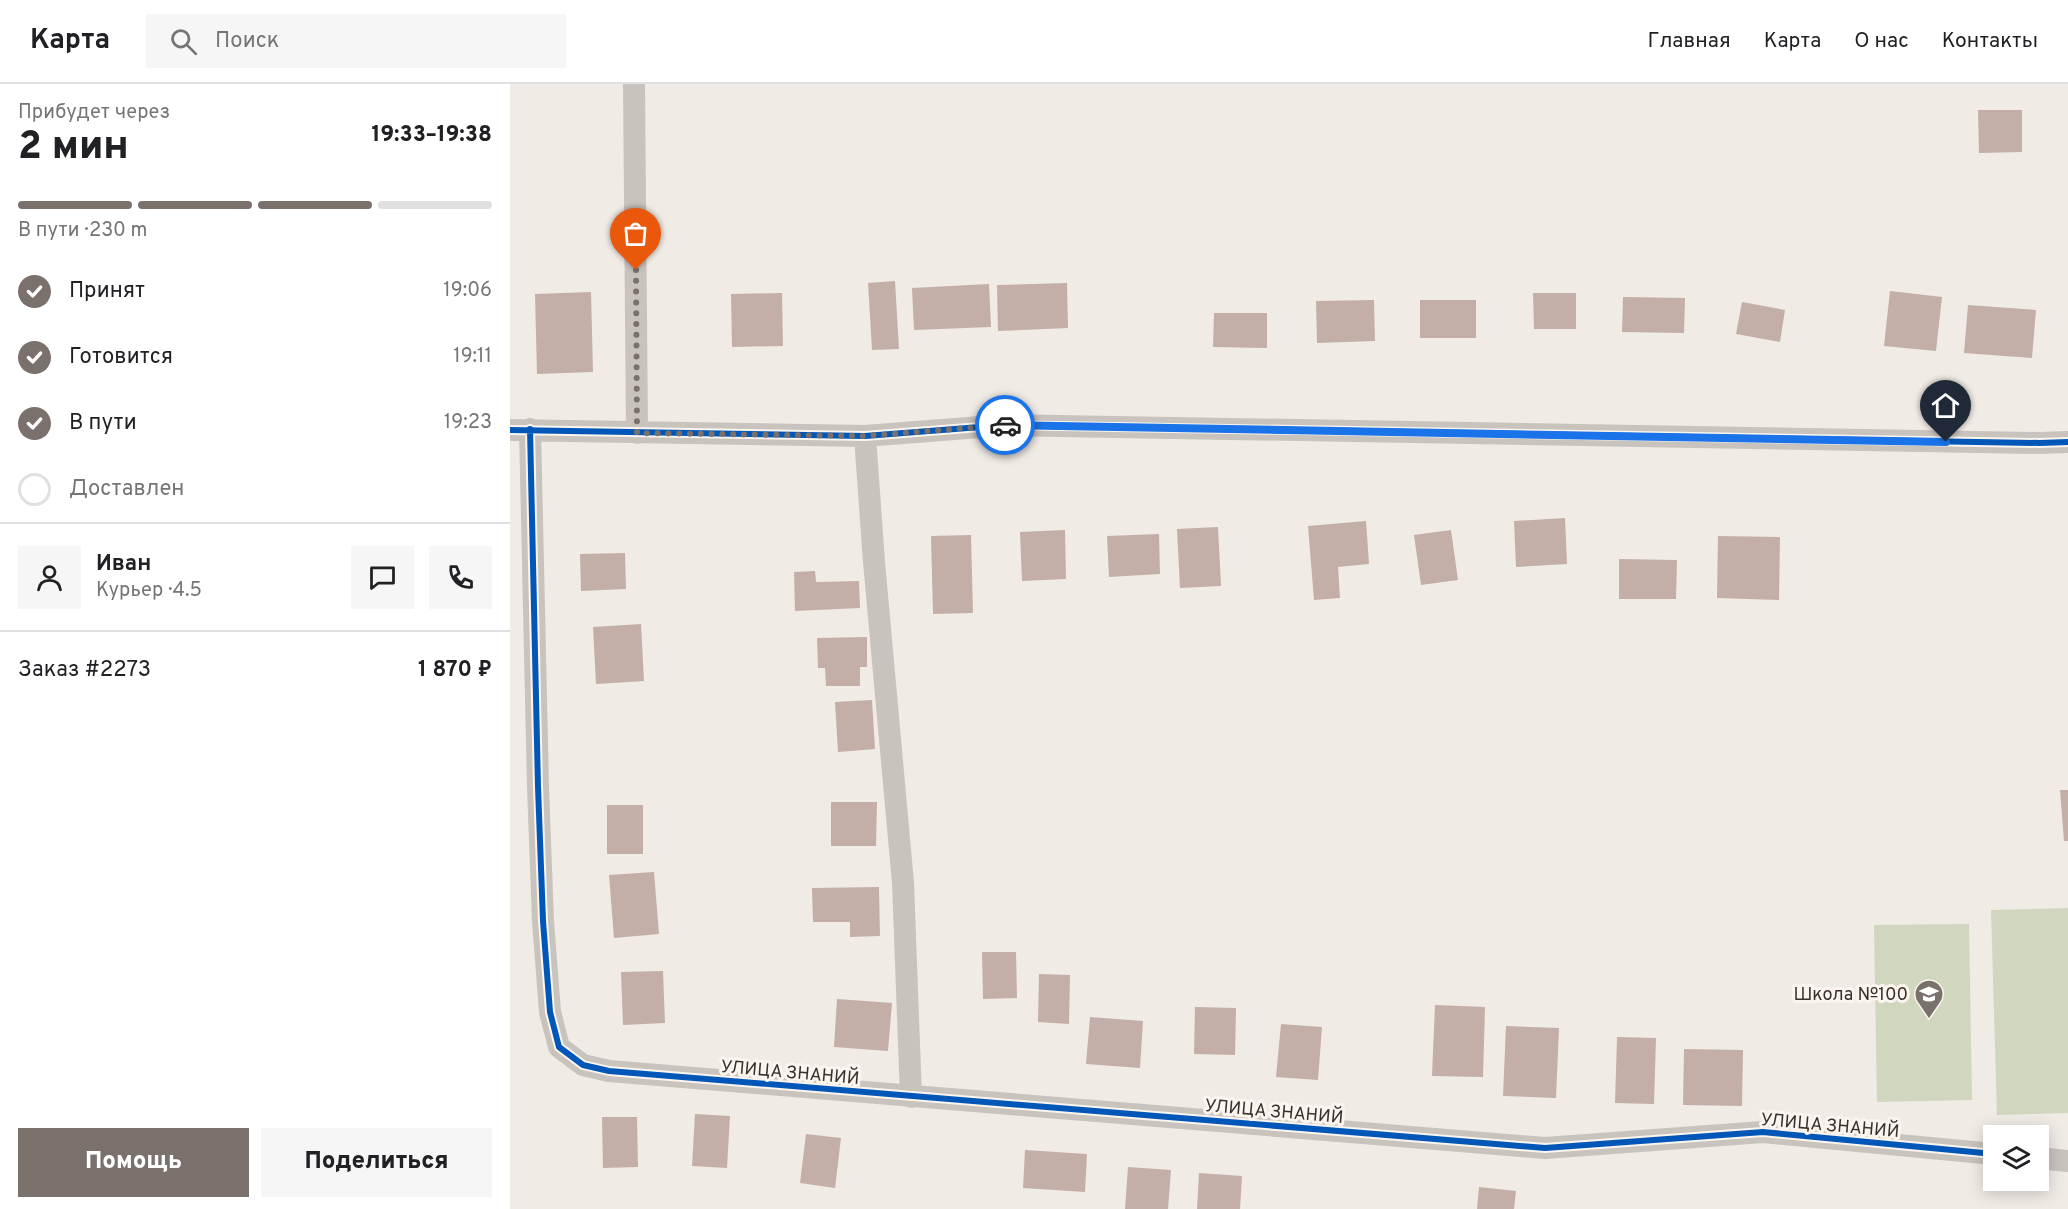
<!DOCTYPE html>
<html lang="ru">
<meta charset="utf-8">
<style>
body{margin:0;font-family:Overpass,sans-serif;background:#f6f6f6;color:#202124;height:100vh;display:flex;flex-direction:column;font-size:22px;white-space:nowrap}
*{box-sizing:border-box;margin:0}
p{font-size:20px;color:#757577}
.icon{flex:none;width:33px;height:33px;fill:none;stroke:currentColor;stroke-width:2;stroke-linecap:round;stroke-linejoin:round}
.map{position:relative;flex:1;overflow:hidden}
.drawer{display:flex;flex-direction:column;background:#fff;width:510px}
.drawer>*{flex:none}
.controls{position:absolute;left:1473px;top:1041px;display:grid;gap:12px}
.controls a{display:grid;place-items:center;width:66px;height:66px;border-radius:0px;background:#fff;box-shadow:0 3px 15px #0003;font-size:30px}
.pin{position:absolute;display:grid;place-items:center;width:51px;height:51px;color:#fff;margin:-62px -26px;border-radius:50% 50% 50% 0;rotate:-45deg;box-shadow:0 0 6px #0007}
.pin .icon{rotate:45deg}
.courier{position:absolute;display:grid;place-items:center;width:60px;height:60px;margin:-30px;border:4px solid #1a73e8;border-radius:50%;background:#fff;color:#222;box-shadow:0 2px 8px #0007}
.summary em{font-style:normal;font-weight:800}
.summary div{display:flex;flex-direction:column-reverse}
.summary{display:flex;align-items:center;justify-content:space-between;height:102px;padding:0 18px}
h1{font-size:39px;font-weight:800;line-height:45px}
.bar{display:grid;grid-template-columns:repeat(4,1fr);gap:9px 6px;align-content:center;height:72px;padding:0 18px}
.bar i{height:8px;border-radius:4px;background:#e0e0e0}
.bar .active{background:#7a716c}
.bar p{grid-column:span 4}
.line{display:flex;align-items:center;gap:15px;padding:0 18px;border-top:2px solid #e0e0e0}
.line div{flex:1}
.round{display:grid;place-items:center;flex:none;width:63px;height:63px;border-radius:0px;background:#f6f6f6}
ol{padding:0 18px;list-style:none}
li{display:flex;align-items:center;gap:18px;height:66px}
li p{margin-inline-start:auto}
li .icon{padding:6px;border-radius:50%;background:#7a716c;color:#fff;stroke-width:4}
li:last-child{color:#757577}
li i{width:33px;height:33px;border:3px solid #e0e0e0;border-radius:50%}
.action{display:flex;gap:12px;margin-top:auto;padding:12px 18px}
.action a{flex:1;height:69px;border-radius:0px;background:#7a716c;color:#fff;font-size:24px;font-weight:800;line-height:69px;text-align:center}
.action a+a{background:#f6f6f6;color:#202124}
header{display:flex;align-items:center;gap:36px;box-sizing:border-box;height:84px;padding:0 30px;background:#fff;border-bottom:2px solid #e0e0e0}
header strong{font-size:28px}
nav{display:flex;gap:33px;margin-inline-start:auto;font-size:21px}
.search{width:420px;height:54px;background:#f6f6f6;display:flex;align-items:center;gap:15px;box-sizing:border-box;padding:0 21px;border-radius:0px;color:#757577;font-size:22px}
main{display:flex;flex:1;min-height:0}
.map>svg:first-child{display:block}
.green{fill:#d1d6bf}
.building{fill:#c3afa7}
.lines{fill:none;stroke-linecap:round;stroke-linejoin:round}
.street{stroke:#c9c3be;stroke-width:22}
.cycleway-casing{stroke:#fbf5ee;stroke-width:10}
.cycleway{stroke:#0057b8;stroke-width:6}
.done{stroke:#7a716c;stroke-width:6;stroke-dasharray:0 10.8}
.route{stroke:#1a73e8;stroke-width:8}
.labels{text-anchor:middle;stroke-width:6;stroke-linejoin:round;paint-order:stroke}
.poi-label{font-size:18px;fill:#3b302b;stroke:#fbf5ee;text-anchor:end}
.street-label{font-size:18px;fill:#3b302b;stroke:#fbf5ee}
</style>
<header>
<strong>Карта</strong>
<div class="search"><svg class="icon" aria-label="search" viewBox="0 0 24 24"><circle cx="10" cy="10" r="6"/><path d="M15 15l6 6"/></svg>Поиск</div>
<nav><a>Главная</a><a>Карта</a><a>О нас</a><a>Контакты</a></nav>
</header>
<main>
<section class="drawer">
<div class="summary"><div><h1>2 мин</h1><p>Прибудет через</p></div><em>19:33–19:38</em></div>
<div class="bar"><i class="active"></i><i class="active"></i><i class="active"></i><i></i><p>В пути · 230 m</p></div>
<ol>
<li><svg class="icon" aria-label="check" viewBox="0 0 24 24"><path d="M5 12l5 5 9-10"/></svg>Принят<p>19:06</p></li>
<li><svg class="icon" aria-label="check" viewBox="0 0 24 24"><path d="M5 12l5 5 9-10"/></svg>Готовится<p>19:11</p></li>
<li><svg class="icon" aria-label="check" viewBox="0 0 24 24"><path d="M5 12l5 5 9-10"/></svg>В пути<p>19:23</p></li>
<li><i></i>Доставлен</li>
</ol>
<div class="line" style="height:108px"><a class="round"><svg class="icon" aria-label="person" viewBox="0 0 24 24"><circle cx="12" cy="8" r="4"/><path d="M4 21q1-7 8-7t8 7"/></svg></a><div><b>Иван</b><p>Курьер · 4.5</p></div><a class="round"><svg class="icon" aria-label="chat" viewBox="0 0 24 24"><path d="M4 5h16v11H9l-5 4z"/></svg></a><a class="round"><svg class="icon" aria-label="phone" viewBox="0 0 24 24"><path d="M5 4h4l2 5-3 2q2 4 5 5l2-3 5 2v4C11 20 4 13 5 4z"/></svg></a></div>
<div class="line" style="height:78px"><div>Заказ #2273</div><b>1 870 ₽</b></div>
<div class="action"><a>Помощь</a><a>Поделиться</a></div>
</section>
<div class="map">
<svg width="1558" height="1125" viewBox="0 0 1558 1125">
<rect width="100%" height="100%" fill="#f0ebe5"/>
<path class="green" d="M1558,824V1029L1487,1031L1481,826Z
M1459,840L1462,1016L1367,1018L1364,841Z"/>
<path class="building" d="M1468,26H1512V68L1469,69Z
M385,197L389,265L362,266L358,199Z
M557,199L558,244L488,247L487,201Z
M479,200L481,243L404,246L402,204Z
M1380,207L1432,213L1426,267L1374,262Z
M81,208L83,288L27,290L25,210Z
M272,209L273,262L222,263L221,210Z
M1023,209H1066V245H1024Z
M1113,213L1175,214L1174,249L1112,248Z
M864,216L865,257L807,259L806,217Z
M910,216H966V254H910Z
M1232,218L1275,226L1270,258L1226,250Z
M1458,221L1526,226L1522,274L1454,269Z
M704,229H757V264L703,263Z
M1055,434L1057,480L1006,483L1004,437Z
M856,437L859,480L828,483L830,514L804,516L798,442Z
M708,443L711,502L670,504L667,445Z
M555,446L556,495L512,497L510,448Z
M941,446L948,496L911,501L904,451Z
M649,450L650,490L599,493L597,452Z
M461,451L463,529L423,530L421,452Z
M1208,452L1270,453L1269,516L1207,514Z
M115,469L116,505L71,507L70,470Z
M1109,475L1167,476L1166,515H1109Z
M305,487L306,498L349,497L350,524L285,527L284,488Z
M131,540L134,597L86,600L83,543Z
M357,553V583H350V602H316L315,584H308L307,554Z
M362,616L365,665L328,668L325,618Z
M1550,706H1558V757H1554Z
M321,718H367L366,762H321Z
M97,721H133V770H97Z
M144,788L149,850L104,854L99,791Z
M369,803L370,852L340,853V838H303L302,804Z
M472,868H506L507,914L473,915Z
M153,887L155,939L113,941L111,888Z
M529,890L560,891L559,940L528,938Z
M327,915L382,919L378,967L324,963Z
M925,921L975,923L973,993L922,992Z
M685,923L726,924L725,971L684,970Z
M580,933L633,937L630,984L576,980Z
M771,940L812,943L808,996L766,993Z
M996,942L1049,944L1046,1014L993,1012Z
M1107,953L1146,954L1144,1020L1105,1019Z
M1174,965L1233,966L1232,1022L1173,1021Z
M185,1030L220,1032L217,1084L182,1082Z
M92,1033H127L128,1083L93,1084Z
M296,1050L331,1054L325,1104L290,1099Z
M515,1066L577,1070L575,1108L513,1104Z
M618,1083L661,1086L658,1125H615Z
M689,1089L732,1092L730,1125H687Z
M969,1103L1006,1107L1004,1125H967Z"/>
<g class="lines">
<path class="street" d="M124,0L127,349
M20,345L28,703L33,837L40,928L49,963L73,981L99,987L1035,1064L1253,1048L1484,1070
M0,346L355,352L496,341L1530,359L1558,358
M355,352L364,478L393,799L401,1013
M1528,1074L1558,1077"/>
<g class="cycleway-casing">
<path id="cycleway" d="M20,345L28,703L33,837L40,928L49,963L73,981L99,987L1035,1064L1253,1048L1484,1070
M0,346L355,352L496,341L1530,359L1558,358"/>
</g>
<use href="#cycleway" class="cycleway"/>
</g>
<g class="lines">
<path class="done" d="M126,186L127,349L355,352L495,341"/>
<path class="route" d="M495,341L1436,358"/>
</g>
<defs>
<g id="school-pin" transform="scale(1.5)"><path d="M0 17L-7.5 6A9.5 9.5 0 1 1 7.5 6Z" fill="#7a716c" stroke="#fbf5ee"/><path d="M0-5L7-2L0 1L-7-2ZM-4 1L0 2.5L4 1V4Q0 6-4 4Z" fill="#fff"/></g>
</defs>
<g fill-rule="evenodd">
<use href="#school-pin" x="1419" y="910"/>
</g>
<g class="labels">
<g class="poi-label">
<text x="1398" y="916">Школа №100</text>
</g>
<g class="street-label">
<text transform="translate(280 988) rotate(5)" y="6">УЛИЦА ЗНАНИЙ</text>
<text transform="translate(764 1027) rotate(5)" y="6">УЛИЦА ЗНАНИЙ</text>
<text transform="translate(1320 1041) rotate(5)" y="6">УЛИЦА ЗНАНИЙ</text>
</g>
</g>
</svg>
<div class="controls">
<a><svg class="icon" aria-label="layers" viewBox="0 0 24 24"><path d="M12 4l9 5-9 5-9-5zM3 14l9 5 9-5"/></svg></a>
</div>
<div class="pin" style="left:126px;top:186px;background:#ea580c"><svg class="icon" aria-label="bag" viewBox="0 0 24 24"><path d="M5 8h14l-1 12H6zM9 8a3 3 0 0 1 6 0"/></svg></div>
<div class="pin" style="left:1436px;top:358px;background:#1f2937"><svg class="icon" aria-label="home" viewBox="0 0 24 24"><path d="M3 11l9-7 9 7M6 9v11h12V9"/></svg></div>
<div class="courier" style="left:495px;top:341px"><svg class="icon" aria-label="car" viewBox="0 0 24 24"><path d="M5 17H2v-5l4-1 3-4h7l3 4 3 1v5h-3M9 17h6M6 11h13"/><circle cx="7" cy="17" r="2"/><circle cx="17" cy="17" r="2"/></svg></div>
</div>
</main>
